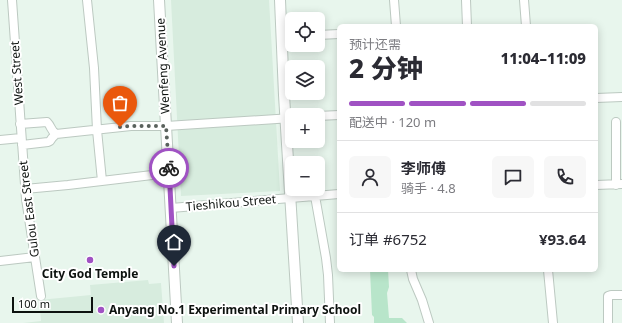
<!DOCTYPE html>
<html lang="zh">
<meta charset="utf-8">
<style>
body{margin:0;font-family:"Noto Sans","Noto Sans SC",sans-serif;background:#f7f7f7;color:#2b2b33;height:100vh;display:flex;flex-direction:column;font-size:15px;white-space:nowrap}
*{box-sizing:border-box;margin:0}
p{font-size:13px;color:#7c7c81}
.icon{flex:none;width:22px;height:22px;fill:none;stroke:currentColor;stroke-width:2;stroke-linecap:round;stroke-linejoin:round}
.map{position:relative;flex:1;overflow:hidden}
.details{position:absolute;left:337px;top:24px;width:261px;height:248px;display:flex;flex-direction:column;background:#fff;border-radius:6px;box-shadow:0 2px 10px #0003}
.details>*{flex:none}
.controls{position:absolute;left:285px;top:12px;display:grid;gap:8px}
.controls a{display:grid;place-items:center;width:40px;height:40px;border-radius:6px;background:#fff;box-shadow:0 2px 10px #0003;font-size:20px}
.scale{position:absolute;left:12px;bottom:10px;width:81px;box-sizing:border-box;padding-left:4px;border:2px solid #0d120f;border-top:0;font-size:11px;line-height:14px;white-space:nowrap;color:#0d120f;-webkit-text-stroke:3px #fff;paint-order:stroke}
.pin{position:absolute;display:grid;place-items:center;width:34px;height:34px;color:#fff;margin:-41px -17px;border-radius:50% 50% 50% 0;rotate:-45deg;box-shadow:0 0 4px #0007}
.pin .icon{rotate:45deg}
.courier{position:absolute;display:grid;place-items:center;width:40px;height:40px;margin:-20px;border:3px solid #a052c3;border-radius:50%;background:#fff;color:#222;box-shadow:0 1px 5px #0007}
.headline em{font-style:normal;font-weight:800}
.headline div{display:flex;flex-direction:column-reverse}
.headline{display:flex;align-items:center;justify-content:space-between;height:68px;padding:0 12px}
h1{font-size:26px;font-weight:800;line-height:30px}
.bar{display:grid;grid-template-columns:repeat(4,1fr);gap:6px 4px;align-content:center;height:48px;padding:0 12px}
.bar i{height:5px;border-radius:3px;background:#e1e1e2}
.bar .on{background:#a052c3}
.bar p{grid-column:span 4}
.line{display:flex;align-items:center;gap:10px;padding:0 12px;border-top:1px solid #e1e1e2}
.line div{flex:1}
.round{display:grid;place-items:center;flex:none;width:42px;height:42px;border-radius:6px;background:#f7f7f7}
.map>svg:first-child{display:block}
.built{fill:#d7ecde}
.water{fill:#b8e5ca}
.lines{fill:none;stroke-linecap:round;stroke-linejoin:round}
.minor-casing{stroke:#bcc9c1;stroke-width:10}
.major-casing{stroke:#bcc9c1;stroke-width:12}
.minor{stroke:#fff;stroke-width:8}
.major{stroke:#fff;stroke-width:10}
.done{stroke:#5a625d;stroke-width:4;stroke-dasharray:0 7.2}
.route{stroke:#a052c3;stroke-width:5}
.poi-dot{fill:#a052c3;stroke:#fff;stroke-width:1.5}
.labels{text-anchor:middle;stroke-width:4;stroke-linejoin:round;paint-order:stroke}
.street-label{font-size:12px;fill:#0d120f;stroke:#fff}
.poi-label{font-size:12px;font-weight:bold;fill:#0d120f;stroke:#fff}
</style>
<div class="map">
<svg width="622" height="323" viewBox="0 0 622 323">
<rect width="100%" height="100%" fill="#e8f6ed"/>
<path class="built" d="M171,0H269L280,191L181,196Z
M148,280L149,284L161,283L164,323H23L41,321L39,300L91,295L90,285Z"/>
<path class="water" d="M370,270H388L389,287L387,293L389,318H402L407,323H374V317L372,315Z"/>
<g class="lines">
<g class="minor-casing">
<path id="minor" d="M12,0L26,199L41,296
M87,0L94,68L97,130L102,181
M394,0L396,26
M466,0L467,26
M524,0L526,26
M318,35L339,34
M282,38L292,37
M596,98L622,97
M318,116L339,115
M616,122V185
M20,124L47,122C52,127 50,130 56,134
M56,134L131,126H166L292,118
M0,140L21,138
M22,145L48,142L50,141L52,138L56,134
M596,185L622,184
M25,189L68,185L169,173
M315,196L326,258L328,275L330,323
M171,208L339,194
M0,261L35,257
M411,270L413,279L422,300L429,323
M548,270L553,323
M608,323V296L611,295H622"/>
</g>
<g class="major-casing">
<path id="major" d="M159,0L177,323
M280,0L284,95L298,323"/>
</g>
<use href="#minor" class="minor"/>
<use href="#major" class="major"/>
</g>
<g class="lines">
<path class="done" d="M120,127L131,126H166L169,168"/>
<path class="route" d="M169,168L174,266"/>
</g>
<g class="poi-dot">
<circle cx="90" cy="260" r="4"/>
<circle cx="101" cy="310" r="4"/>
</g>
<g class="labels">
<g class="street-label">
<text transform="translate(163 66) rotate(-93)" y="4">Wenfeng Avenue</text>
<text transform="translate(17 73) rotate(-94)" y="4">West Street</text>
<text transform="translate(231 203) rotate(-5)" y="4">Tieshikou Street</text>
<text transform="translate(29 209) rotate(-97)" y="4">Gulou East Street</text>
</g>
<g class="poi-label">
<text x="90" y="278">City God Temple</text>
<text x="109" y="314" text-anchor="start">Anyang No.1 Experimental Primary School</text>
</g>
</g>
</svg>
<div class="controls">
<a><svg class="icon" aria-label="locate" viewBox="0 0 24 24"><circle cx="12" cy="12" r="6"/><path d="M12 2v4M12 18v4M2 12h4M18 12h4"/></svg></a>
<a><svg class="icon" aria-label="layers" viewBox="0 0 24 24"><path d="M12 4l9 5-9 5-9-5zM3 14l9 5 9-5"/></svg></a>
<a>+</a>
<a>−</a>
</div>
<div class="scale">100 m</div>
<div class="pin" style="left:120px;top:127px;background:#ea580c"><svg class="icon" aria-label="bag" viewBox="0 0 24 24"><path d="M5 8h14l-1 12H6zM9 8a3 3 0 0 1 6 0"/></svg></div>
<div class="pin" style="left:174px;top:266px;background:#1f2937"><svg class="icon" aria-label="home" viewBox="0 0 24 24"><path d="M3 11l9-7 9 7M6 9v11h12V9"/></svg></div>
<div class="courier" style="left:169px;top:168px"><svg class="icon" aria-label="bike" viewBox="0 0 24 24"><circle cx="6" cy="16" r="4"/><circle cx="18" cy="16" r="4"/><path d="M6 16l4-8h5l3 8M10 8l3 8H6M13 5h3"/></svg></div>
<section class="details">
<div class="headline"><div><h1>2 分钟</h1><p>预计还需</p></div><em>11:04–11:09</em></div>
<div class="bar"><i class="on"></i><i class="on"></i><i class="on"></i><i></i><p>配送中 · 120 m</p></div>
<div class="line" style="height:72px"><a class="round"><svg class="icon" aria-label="person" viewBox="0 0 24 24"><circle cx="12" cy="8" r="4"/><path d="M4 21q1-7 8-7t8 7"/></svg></a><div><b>李师傅</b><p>骑手 · 4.8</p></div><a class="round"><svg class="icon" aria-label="chat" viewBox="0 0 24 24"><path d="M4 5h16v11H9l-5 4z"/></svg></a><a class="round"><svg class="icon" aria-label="phone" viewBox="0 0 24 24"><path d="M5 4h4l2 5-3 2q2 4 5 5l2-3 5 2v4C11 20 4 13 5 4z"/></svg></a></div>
<div class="line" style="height:52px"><div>订单 #6752</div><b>¥93.64</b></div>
</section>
</div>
